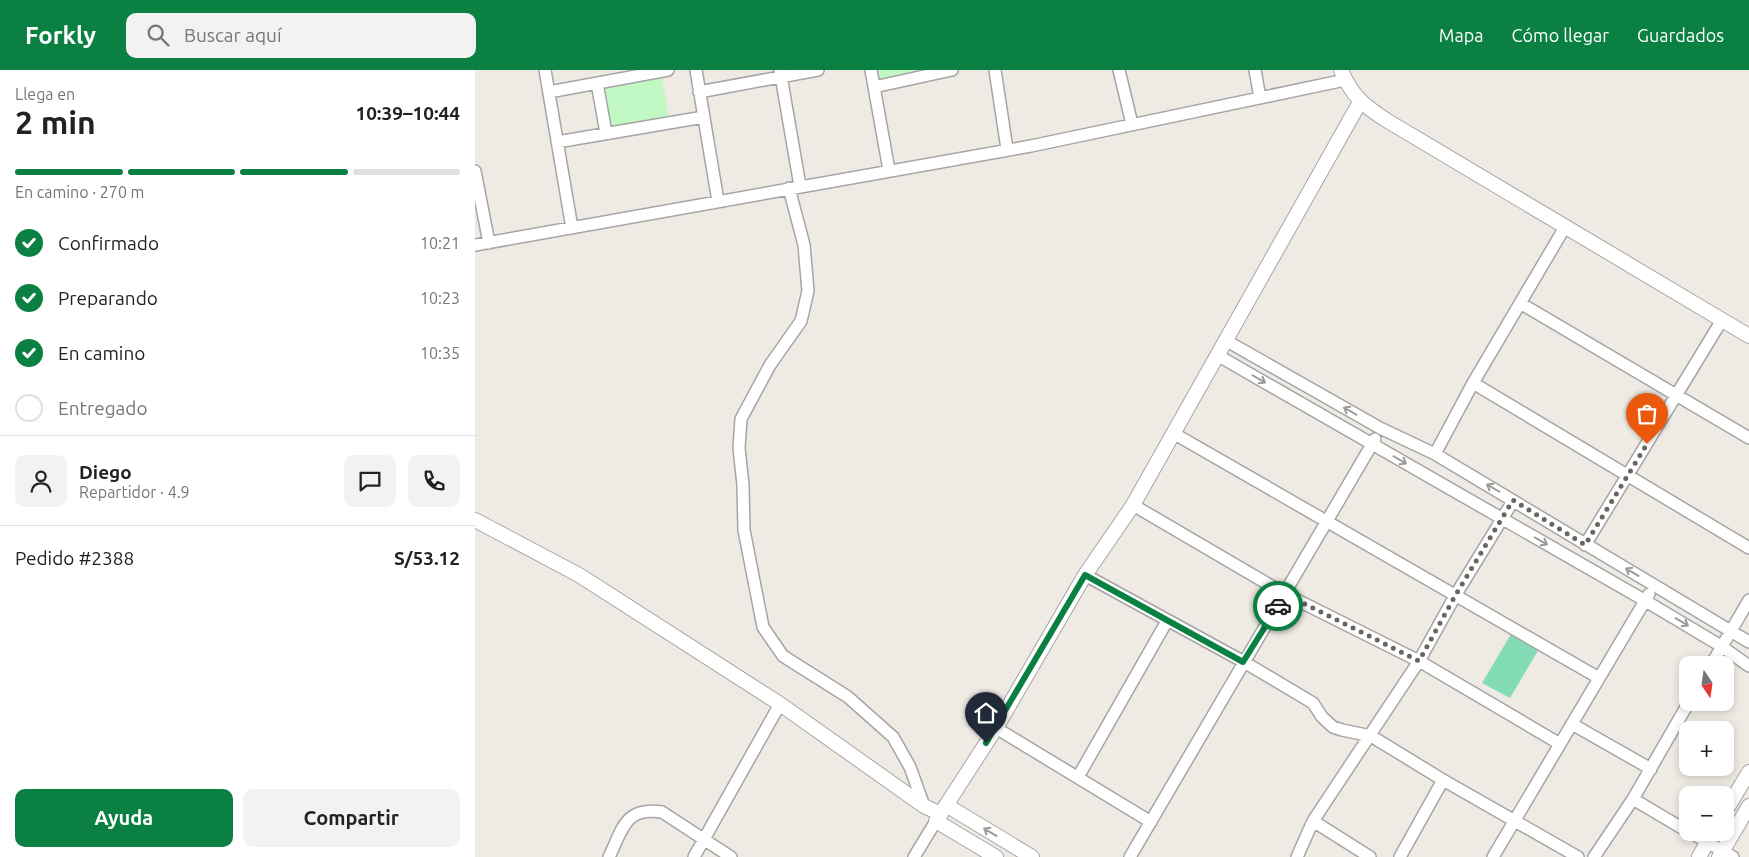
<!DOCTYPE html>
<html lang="es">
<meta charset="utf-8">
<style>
body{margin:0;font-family:Ubuntu,sans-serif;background:#f2f2f2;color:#222;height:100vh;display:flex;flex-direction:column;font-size:19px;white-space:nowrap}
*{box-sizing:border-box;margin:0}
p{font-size:16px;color:#767676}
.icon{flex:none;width:28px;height:28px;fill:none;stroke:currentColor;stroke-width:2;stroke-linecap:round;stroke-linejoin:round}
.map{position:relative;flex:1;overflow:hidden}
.side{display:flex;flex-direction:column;background:#fff;width:475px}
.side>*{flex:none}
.needle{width:32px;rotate:167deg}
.controls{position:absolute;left:1204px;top:586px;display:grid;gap:10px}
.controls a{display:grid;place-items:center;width:55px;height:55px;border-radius:10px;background:#fff;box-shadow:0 2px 8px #0003;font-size:25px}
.pin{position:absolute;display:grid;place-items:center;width:42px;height:42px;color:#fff;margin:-51px -21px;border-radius:50% 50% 50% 0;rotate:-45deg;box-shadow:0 0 5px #0007}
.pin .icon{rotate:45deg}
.courier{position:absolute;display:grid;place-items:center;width:50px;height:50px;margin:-25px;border:4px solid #0b8043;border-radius:50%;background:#fff;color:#222;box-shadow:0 1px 6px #0007}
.headline em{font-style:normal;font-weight:700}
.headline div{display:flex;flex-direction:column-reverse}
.headline{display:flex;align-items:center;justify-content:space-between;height:85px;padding:0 15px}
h1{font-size:32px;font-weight:700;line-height:38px}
.bar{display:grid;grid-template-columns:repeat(4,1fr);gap:8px 5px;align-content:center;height:60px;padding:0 15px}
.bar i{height:6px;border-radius:4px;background:#e0e0e0}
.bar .selected{background:#0b8043}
.bar p{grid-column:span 4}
.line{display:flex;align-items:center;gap:12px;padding:0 15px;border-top:1px solid #e0e0e0}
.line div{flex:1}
.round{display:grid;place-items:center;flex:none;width:52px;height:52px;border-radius:10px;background:#f2f2f2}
ol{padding:0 15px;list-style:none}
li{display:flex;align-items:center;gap:15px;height:55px}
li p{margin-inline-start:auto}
li .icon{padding:5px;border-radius:50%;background:#0b8043;color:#fff;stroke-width:4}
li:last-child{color:#767676}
li i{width:28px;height:28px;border:2px solid #e0e0e0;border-radius:50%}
.button{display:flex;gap:10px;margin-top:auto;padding:10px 15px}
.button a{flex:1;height:58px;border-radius:10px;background:#0b8043;color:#fff;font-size:20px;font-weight:700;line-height:58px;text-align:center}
.button a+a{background:#f2f2f2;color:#222}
header{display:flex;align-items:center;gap:30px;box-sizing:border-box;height:70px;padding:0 25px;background:#0b8043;color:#fff}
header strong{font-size:24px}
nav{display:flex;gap:28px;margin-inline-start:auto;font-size:18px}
.search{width:350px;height:45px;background:#f2f2f2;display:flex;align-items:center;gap:12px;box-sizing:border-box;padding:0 18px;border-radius:10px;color:#767676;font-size:19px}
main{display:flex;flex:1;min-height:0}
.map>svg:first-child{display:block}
.park{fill:#c2f8c4}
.pitch{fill:#84dcb7}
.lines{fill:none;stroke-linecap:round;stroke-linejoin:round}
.minor-casing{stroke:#a5a5a5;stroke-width:14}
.tertiary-casing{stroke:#a5a5a5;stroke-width:16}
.minor{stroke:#fff;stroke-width:11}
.tertiary{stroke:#fff;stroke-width:14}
.oneway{stroke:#9a9a9a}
.done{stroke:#676663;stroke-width:5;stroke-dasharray:0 9}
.route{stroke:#0b8043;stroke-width:6}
</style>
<header>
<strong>Forkly</strong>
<div class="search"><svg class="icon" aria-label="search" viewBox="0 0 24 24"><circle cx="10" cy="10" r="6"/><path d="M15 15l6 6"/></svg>Buscar aquí</div>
<nav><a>Mapa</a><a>Cómo llegar</a><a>Guardados</a></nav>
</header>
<main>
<section class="side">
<div class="headline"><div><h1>2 min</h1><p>Llega en</p></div><em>10:39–10:44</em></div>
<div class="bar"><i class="selected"></i><i class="selected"></i><i class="selected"></i><i></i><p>En camino · 270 m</p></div>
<ol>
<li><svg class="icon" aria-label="check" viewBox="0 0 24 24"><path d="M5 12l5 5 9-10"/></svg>Confirmado<p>10:21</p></li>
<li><svg class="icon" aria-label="check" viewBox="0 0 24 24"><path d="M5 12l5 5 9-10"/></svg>Preparando<p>10:23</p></li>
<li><svg class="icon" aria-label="check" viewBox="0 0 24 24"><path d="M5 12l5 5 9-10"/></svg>En camino<p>10:35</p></li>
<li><i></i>Entregado</li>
</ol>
<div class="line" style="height:90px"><a class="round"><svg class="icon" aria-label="person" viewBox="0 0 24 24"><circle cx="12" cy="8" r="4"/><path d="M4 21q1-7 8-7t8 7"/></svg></a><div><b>Diego</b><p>Repartidor · 4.9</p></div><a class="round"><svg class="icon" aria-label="chat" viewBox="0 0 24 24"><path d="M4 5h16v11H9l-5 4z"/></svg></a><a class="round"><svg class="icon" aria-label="phone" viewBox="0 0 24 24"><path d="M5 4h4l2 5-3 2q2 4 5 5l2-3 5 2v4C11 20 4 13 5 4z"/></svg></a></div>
<div class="line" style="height:65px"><div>Pedido #2388</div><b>S/53.12</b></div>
<div class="button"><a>Ayuda</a><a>Compartir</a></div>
</section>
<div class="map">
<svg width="1274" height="787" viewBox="0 0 1274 787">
<rect width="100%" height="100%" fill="#efebe4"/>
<path class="park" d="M399,0H462L401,10Z
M187,7L194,47L134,58L126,16Z"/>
<path class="pitch" d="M1036,564L1064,579L1035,628L1007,613Z"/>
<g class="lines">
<g class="minor-casing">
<path id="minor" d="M70,0L97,158
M221,0L243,131
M305,0L325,116
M396,0L414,100
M520,0L532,79
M644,0L657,54
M780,0L785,28
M122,13L131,63
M399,17L477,0
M74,22L193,0
M224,22L343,0
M82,72L229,47
M0,101L14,173
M314,118L329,175L333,221L326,251L295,295L266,349L264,378L268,415L269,460L288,557L308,586L373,627L418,667L435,697L449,736
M0,175L556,76L870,10
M1045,233L1274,368
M750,270L905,358L960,384L1274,572
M742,285L1169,530L1246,576L1274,596
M998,313L1274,478
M698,363L1124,608
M960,384L998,313L1090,157
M658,435L810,524L944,591L1085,674
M1110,475L1247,250
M610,505L769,592L838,633L847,647L858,657L867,660L896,666L968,710L1103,787
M1236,595L1274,530
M1097,654L1176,699
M521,658L676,752
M603,707L692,551
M1158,729L1212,761
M838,751L895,787
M1215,762L1258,787
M134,787C148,759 149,737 187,742L256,787
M219,787L305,634
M439,787L461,751
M655,787L900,369
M822,787L838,751L944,591L980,526L1038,431
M925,787L968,710
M1018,787L1174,524
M1119,787L1158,729L1214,632"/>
</g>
<g class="tertiary-casing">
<path id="tertiary" d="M866,0C877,26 888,35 911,50L1274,266
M0,450L104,505L305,634L449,736L466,744
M471,735L557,787
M1250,742L1274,702
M521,787L461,751L521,658L610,505L658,435L885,32
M1224,787L1238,762
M1244,787L1274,736"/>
</g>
<use href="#minor" class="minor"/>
<use href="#tertiary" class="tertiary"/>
</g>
<defs><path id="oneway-shaft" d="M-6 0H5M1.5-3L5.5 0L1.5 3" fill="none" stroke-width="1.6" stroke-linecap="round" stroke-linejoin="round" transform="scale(1.25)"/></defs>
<g class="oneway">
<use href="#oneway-shaft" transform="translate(784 309) rotate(30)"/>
<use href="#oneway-shaft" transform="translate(875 341) rotate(-150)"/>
<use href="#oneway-shaft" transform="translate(925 390) rotate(30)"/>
<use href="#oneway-shaft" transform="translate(1018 418) rotate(-150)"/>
<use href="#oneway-shaft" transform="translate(1066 471) rotate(30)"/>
<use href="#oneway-shaft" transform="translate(1157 502) rotate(-149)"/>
<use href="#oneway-shaft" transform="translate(1207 552) rotate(31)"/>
<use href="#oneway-shaft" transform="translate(515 762) rotate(-149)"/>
</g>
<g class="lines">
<path class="done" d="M803,536L810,524L944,591L980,526L1038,430L1110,475L1172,374"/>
<path class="route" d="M511,673L610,505L768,592L803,536"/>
</g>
</svg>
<div class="controls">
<a><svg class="needle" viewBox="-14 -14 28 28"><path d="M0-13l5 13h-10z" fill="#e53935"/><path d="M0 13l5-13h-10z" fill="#767676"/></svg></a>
<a>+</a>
<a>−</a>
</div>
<div class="pin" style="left:1172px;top:374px;background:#ea580c"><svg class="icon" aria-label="bag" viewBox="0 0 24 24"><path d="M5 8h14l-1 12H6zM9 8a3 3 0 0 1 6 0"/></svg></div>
<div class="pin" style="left:511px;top:673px;background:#1f2937"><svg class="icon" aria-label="home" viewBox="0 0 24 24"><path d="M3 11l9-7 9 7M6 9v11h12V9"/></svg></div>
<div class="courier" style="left:803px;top:536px"><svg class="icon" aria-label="car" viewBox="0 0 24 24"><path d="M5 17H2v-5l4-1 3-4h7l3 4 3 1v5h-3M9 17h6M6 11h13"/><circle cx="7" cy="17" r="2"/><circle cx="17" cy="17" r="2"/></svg></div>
</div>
</main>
